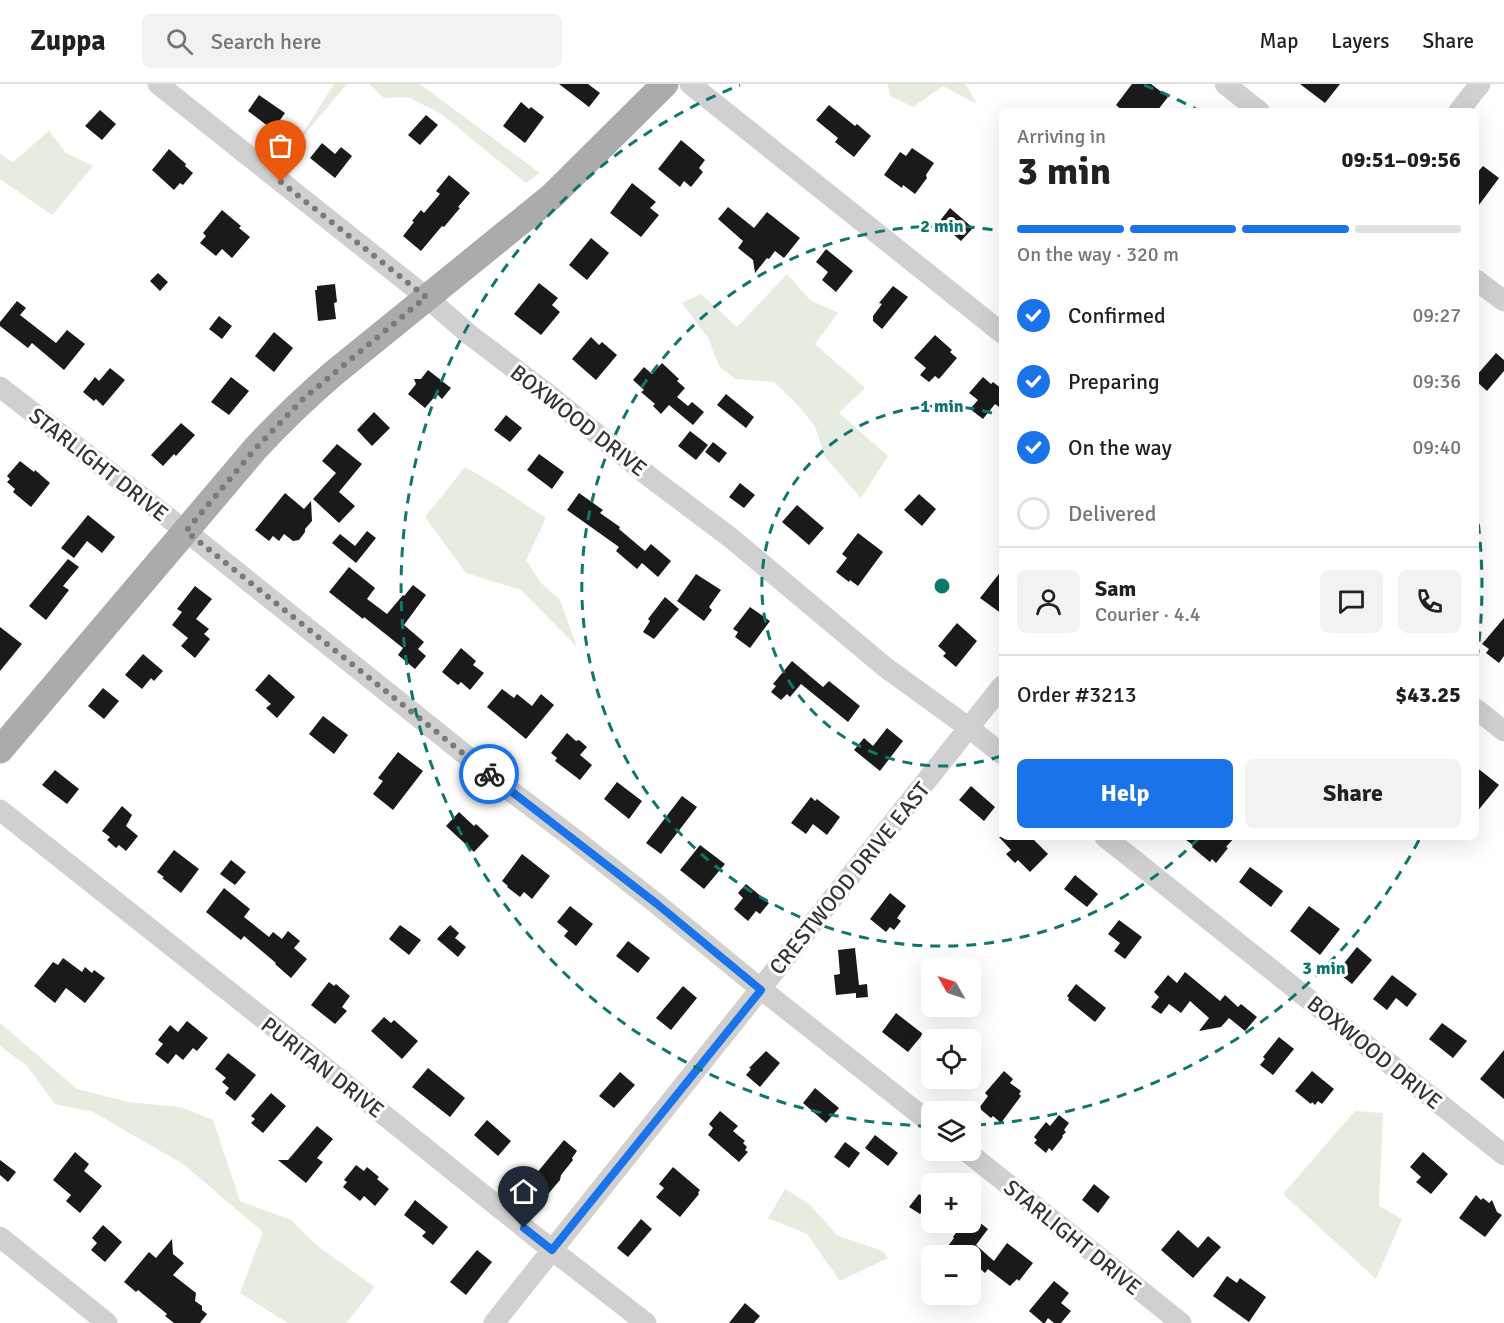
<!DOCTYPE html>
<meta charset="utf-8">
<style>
body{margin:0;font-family:Signika,sans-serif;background:#f2f2f2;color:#202124;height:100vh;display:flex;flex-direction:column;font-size:22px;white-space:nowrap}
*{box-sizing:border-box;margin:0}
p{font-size:20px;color:#757577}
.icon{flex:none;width:33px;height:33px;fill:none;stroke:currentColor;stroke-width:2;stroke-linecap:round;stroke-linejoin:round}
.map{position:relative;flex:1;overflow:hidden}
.panel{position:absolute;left:999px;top:24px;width:480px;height:732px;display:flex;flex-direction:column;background:#fff;border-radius:9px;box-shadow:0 6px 24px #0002}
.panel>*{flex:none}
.needle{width:39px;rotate:309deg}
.fabs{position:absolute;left:921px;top:873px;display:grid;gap:12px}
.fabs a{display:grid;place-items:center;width:60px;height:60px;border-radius:9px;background:#fff;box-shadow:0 6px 24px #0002;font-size:30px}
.pin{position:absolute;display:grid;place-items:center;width:51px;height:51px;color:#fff;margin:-62px -26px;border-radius:50% 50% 50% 0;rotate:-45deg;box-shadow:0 0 6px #0007}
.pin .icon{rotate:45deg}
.courier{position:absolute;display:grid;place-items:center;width:60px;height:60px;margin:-30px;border:4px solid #1a73e8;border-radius:50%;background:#fff;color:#222;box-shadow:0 2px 8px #0007}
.overview em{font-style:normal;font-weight:700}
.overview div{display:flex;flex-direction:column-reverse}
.overview{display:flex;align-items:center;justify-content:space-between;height:102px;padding:0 18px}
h1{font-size:39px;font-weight:700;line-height:45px}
.bar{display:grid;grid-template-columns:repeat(4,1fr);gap:9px 6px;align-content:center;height:72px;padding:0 18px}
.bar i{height:8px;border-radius:4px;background:#e0e0e0}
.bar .on{background:#1a73e8}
.bar p{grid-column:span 4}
.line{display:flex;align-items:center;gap:15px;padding:0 18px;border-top:2px solid #e0e0e0}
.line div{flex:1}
.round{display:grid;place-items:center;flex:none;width:63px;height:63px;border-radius:9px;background:#f2f2f2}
ol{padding:0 18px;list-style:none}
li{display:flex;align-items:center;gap:18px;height:66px}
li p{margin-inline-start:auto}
li .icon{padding:6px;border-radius:50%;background:#1a73e8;color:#fff;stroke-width:4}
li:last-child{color:#757577}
li i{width:33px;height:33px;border:3px solid #e0e0e0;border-radius:50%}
.action{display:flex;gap:12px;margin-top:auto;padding:12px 18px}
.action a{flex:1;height:69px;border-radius:9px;background:#1a73e8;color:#fff;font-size:24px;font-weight:700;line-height:69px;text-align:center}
.action a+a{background:#f2f2f2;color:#202124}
header{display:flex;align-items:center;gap:36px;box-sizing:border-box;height:84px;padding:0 30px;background:#fff;border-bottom:2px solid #e0e0e0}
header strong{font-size:28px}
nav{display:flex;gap:33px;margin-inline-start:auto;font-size:21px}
.search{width:420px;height:54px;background:#f2f2f2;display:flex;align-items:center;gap:15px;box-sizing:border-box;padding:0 21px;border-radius:9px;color:#757577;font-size:22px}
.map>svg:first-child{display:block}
.green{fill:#e6ecdf}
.building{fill:#1a1a1a}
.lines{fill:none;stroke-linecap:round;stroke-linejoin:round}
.minor{stroke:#d0d0d0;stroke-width:21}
.major{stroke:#ababab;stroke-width:27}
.done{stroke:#7a7a7a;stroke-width:6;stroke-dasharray:0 10.8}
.route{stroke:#1a73e8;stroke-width:8}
.ring{fill:none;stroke:#0f766e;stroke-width:3;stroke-dasharray:10 8}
.labels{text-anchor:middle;stroke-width:6;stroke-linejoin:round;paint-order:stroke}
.street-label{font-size:22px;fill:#333;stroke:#fff}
.centre{fill:#0f766e;stroke:#fff;stroke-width:3}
.ring-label{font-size:18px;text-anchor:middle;font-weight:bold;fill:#0f766e;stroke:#fff;stroke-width:6;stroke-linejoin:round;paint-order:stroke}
</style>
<header>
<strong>Zuppa</strong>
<div class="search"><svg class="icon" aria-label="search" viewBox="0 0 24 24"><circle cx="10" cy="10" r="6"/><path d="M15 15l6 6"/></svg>Search here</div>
<nav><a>Map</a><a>Layers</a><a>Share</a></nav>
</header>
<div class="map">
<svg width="1504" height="1239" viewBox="0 0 1504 1239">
<rect width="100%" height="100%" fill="#fff"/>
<path class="green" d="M334,0H347L293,64L329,8Z
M369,0H420L540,89L526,99L441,30L408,13L384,14Z
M888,0H965L967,2L977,20L943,2L913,23L890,12Z
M49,47L66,69L93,82L52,131L0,95V70L13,78Z
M787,190L810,216L838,229L815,260L865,304L839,329L888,372L861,414L825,373L815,342L795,318L774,298L735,295L719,282L708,254L682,219L701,210L737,243Z
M465,383L499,403L546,434L526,476L541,499L560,516L577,563L521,506L466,489L425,433Z
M0,939L77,1005L128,1018L180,1023L213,1036L240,1117L291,1136L316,1161L375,1203L346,1239H288L240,1209L263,1148L183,1080L93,1028L55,1020L27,982L0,962Z
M1355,1027L1383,1029L1379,1122L1402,1135L1376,1195L1283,1110Z
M785,1105L809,1120L838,1152L883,1167L888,1174L840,1197L807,1150L768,1134Z"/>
<path class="building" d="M559,0H588L600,9L589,23Z
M1132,0H1151L1168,13L1157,27H1123L1116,21Z
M1300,0H1340L1325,19Z
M259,11L285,29L273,46L248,27Z
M521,18L529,25L531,23L544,33L525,59L503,42Z
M829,21L855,42L857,40L871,52L854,73L835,58L838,54L816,36Z
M100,26L116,40L102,56L85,42Z
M426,31L438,41L420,61L408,51Z
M681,56L705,76L699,84L703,88L691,103L684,97L680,103L658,85Z
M322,59L335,70L341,63L352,72L335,94L310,74Z
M912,64L934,79L926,91L927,94L915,110L903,101L902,104L884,91L900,68L906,72Z
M169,65L186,80L185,82L193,89L183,101L180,99L174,106L152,86Z
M1483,82L1499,94L1476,125V90Z
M449,91L470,109L458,123L460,124L444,143L442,142L421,167L403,152L414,138L412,137L421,126L424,129L440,110L436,107Z
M632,99L656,118L650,124L659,131L641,153L610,129Z
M728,123L754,144L767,128L800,154L784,174L775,167L769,175L767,174L755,189L753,176L738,164L743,157L718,135Z
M950,124L973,144L961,157L939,138Z
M222,126L241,142L239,144L250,153L232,174L222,165L216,172L200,159L206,152L203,149Z
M591,154L609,169L587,196L569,181Z
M826,165L853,187L836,208L822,196L828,188L816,178Z
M158,189L168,198L160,207L150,197Z
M539,199L558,214L552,221L560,228L541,251L514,230Z
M335,200L337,218L334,219L336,235L318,237L315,206H317V202Z
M893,202L908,213L882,245L873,237V232L882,220L879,219Z
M17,217L26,224L20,231L56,259L67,246L85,260L64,286L32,259L28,264L0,242V238Z
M219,232L232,242L222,255L209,245Z
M274,248L293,264L274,288L255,272Z
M935,251L952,266L950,268L957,274L939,295L935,292L929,298L920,291L926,284L914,274Z
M591,253L599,261L602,258L617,271L596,296L572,275Z
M1496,269L1504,276V287L1487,307L1476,297V292Z
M662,279L679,295L674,300L677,297L685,304L677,313L688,322L692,318L704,328L693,341L669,321L661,330L653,322L655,320L641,308L644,306L633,296L644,283L652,290Z
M110,284L125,296L103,322L96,315L94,317L83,308L95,293L99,297Z
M428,286L451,304L442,315L437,310L425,324L408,310L416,300L414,295H421Z
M231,293L249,307L229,331L211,318Z
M983,293L991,300L993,298L1002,305V325L995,320L983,335L970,325L978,316L969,309Z
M726,310L754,333L746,344L717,321Z
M374,328L390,344L372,362L357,346Z
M506,331L522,344L510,358L494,346Z
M181,339L195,351L176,372L174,370L163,382L151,371Z
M690,347L708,361L696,376L678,362Z
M713,358L727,369L719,379L705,368Z
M337,360L362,380L339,408L355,422L339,439L313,415L336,389L322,377Z
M539,370L564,388L552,405L527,386Z
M20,377L34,388L35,386L50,399L31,423L13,408L15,405L7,398L10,395L7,392Z
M740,399L755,411L744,424L729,413Z
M285,409L304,425L311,417L312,437L305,445V448L299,456L293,457L284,450L279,457L273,452L269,457L255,446Z
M579,409L603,426L600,429L620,443L619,445L645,467L651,460L671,477L658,493L642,479L637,485L616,467L619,463L567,426Z
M919,410L936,425L922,442L904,426Z
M797,421L824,444L809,461L782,438Z
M88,431L115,453L102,469L87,457L74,474L61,464Z
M367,447L376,454L356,479L332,459L340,450L355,462Z
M858,449L883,468L858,502L850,496L849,498L836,488L847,474L842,470Z
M68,475L79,483L63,502L69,506L46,536L29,522Z
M349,483L375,504L367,515L387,530L403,511L404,512L413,501L426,511L404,541L424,558L418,565L426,572L415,585L398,571L403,564L364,533L363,535L329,508Z
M1002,486V530L980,514Z
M696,490L721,506L709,523L712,526L704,537L677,517Z
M195,502L212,515L196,535L209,545L204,550L210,555L195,574L181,562L188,554L172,541L182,528L177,525Z
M665,513L679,525L654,555L643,548L650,537L648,535Z
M750,523L770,537L750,564L735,553L738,548L733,545Z
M1504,534V572L1499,579L1486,569L1489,565L1482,560Z
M957,539L977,557L956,583L943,572L946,569L938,562Z
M0,543L22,560L0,587Z
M461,564L476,577L473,581L484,589L470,606L461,598L458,601L442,588Z
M143,570L163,587L154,597L151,594L142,605L125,591Z
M792,577L823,603L829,597L860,622L848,638L801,600L790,613L787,610L781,616L771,608L776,602L773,600Z
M269,590L295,613L277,634L266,624L271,620L255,606Z
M103,604L119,617L104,635L88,622Z
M502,605L514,614L517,610L532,622L541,610L554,621L526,655L487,623Z
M323,632L348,651L334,670L309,650Z
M887,644L903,657L880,687L854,666L864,654L873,662Z
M567,649L576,657L579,656L587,663L580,671L592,681L580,696L555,677L557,674L551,669Z
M398,668L423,687L393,726L373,710L383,697L378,694Z
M1476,683L1499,701L1476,729Z
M55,686L79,705L67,720L42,701Z
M617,698L642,717L629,735L604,715Z
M971,702L995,723L984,737L959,716Z
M682,712L697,723L661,770L646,759Z
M811,713L815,717L817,715L840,733L827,751L813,740L806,750L791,739Z
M122,722L132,731L126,742L138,752L126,767L119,761L116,764L107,756L110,753L102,747Z
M459,728L474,742L476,740L489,752L474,768L446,742Z
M999,753H1031L1048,770L1030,788L1018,776L1015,779L1006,770L1011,766Z
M1182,753H1235L1226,763L1228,764L1216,779L1212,775L1210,778L1192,763L1193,761Z
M700,761L725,780L704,805L680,786Z
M174,766L199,785L181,809L162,794L164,793L157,788Z
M522,770L550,792L532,815L524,808L520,813L507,803L508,802L502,797Z
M231,776L246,788L235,801L220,790Z
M1250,783L1283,807L1271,823L1239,798Z
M1075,791L1098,810L1087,823L1064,805Z
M746,800L769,819L760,830L756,827L748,837L734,825L743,814L738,809Z
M224,804L250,825L244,833L269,853L273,848L282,855L288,847L300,857L294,864L307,875L291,894L275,880L276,879L244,852L241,856L206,828Z
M890,809L906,822L897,834L901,837L894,846L890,843L886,848L870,835Z
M570,822L593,840L576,862L564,852L568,847L557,838Z
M1309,822L1340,845L1320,871L1290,847Z
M1119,836L1142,853L1125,875L1114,867L1120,859L1108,850Z
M400,841L421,856L409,871L389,855Z
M450,841L459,849L455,854L466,863L458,873L437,855Z
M628,857L650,874L638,889L616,872Z
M1357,863L1372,876L1352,900L1337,888Z
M855,864L859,901L867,900L868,913L856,914V909L836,911L834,891L840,890L838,866Z
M63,874L82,888L85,883L92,889L94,886L105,894L85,919L66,904L55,919L34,902L53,878L58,881Z
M1185,888L1220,917L1225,911L1238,923L1241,920L1257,933L1245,947L1229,934L1221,943L1199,947L1209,934L1190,917L1181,929L1169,920L1161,930L1151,923L1159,913L1154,908L1168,891L1177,899Z
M1392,891L1417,910L1407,923L1396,914L1387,926L1373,915Z
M329,898L334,902L336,900L350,912L342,923L347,927L335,940L311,921Z
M1076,900L1106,924L1095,938L1068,916L1069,914L1067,912Z
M683,902L697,914L671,946L656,934Z
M896,929L923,950L908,968L882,948Z
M384,933L391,939L394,936L418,957L402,975L371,947Z
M187,937L208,954L197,967L193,964L183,976L176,970L168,980L155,970L163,960L158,956L170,941L178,948Z
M1442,939L1467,957L1453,974L1429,955Z
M1279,953L1294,965L1273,991L1260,981L1265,975L1263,973Z
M1504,966V1015L1480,995Z
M766,967L780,979L760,1003L746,991L751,985L749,984Z
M228,969L256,991L235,1017L225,1009L229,1004L222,998L226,994L215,985Z
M428,984L465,1014L450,1033L412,1003Z
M1004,987L1013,995L1010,999L1021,1007L1019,1010L1021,1012L1001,1039L993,1032L991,1034L979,1024L988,1012L985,1009Z
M1312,987L1334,1005L1322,1020L1318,1017L1315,1021L1312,1018L1311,1020L1295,1007Z
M620,988L635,1001L614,1024L599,1012Z
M815,1004L839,1024L826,1039L803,1019Z
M271,1009L286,1022L263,1049L251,1039L255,1035L251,1032Z
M720,1027L738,1042L733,1047L745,1057L743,1059L747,1063L745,1066L748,1068L739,1078L708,1051L713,1044L709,1040Z
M1059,1031L1069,1039L1064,1046L1066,1048L1062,1052L1063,1053L1052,1067L1049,1064L1046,1069L1034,1059L1037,1056L1034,1053L1046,1038L1050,1042Z
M487,1036L511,1057L498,1072L474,1051Z
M317,1042L333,1055L317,1074L323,1078L306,1099L278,1076H288Z
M875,1051L898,1069L888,1082L865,1064Z
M564,1056L577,1067L572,1074L573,1076L561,1091L560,1096L549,1109L547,1108L546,1109L531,1096Z
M845,1058L860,1069L849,1084L834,1073Z
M75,1068L89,1080L84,1087L102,1102L80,1129L66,1117L71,1111L53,1096Z
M1423,1068L1448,1090L1431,1110L1416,1098L1421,1093L1410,1083Z
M0,1076L16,1088L8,1098L0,1091Z
M356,1081L364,1087L367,1083L379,1093L377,1095L389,1105L375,1122L364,1112L360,1117L343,1103L347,1098L344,1096Z
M673,1083L700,1106L698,1109L699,1110L680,1133L656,1113L664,1104L659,1100Z
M1094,1100L1110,1113L1098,1129L1082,1116Z
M919,1110L929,1117L920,1130L909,1123Z
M1476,1111L1481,1116L1483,1114L1489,1119L1492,1116L1497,1128L1502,1131L1485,1153L1459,1134Z
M415,1116L448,1143L433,1161L422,1152L426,1148L404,1131Z
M970,1131L988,1145L976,1161L994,1177L1007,1159L1033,1179L1019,1197L1017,1195L1010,1202L988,1185L985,1189L970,1176V1172H960L948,1162L954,1154L953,1153L964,1138H970Z
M641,1135L652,1145L628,1173L617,1164Z
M103,1141L122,1158L105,1178L91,1166L97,1159L92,1154Z
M1178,1146L1198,1164L1208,1152L1221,1163L1193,1194L1161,1166Z
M172,1155L173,1170L184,1179L173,1191L196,1209L195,1217L202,1222V1226L207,1230L200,1239H174L165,1232L167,1230L138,1206L136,1208L124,1198L149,1168L156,1174Z
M477,1166L492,1178L466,1211L450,1198Z
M1227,1192L1237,1199L1240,1194L1266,1213L1249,1238L1213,1212Z
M1054,1197L1069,1209L1061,1219L1071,1227L1061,1239H1054L1048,1234L1045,1239H1043L1029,1227Z
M745,1219L760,1232L754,1239H729Z"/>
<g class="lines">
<path class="minor" d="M158,0L426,213L470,251L544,307L651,394L731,454L885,583L969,644L1002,670
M690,0L1002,249
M1225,0L1259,27
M1459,27L1480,0
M1476,196L1504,217
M0,303L197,456L512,708L573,754L657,820L761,905L932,1040
M1476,625L1504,647
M0,726L313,974L552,1166L646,1239
M1105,753L1504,1071
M965,1066L1181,1239
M0,1153L107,1239
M494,1239L1002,602"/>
<path class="major" d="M0,666L255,365C280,338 306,313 334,289L551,113L665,0"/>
</g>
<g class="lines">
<path class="done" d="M281,98L426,213L303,315L255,365L186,447L489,690"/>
<path class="route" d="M489,690L657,820L761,906L552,1166L524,1144"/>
</g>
<g class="ring">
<path d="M1001 672A180 180 0 1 1 1001 332"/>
<path d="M1199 754A360 360 0 1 1 1001 147"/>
<path d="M1419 756A540 540 0 0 1 975 1041M928 1042A540 540 0 0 1 740 1M1144 1A540 540 0 0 1 1196 25M1476 422A540 540 0 0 1 1476 582"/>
</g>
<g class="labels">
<g class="street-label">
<text transform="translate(579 336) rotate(38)" y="8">BOXWOOD DRIVE</text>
<text transform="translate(99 380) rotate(38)" y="8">STARLIGHT DRIVE</text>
<text transform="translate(849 794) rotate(-51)" y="8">CRESTWOOD DRIVE EAST</text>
<text transform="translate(1375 968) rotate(39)" y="8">BOXWOOD DRIVE</text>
<text transform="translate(323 983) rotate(38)" y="8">PURITAN DRIVE</text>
<text transform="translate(1073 1153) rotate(39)" y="8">STARLIGHT DRIVE</text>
</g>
</g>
<circle cx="942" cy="502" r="9" class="centre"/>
<g class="ring-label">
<text x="942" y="148">2 min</text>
<text x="942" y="328">1 min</text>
<text x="1324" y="890">3 min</text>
</g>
</svg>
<div class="fabs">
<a><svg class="needle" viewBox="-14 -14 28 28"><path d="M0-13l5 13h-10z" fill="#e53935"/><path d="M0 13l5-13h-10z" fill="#757577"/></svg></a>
<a><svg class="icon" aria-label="locate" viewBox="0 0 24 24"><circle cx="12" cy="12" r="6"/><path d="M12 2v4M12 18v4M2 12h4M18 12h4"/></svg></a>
<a><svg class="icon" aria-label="layers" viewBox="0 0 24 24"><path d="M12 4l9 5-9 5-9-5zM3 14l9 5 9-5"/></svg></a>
<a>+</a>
<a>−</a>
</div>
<div class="pin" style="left:281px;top:98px;background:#ea580c"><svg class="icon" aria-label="bag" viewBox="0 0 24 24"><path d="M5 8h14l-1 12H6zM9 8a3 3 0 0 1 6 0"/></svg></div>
<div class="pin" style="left:524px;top:1144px;background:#1f2937"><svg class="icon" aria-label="home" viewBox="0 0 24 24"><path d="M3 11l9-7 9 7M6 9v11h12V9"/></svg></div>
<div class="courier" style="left:489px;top:690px"><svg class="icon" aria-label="bike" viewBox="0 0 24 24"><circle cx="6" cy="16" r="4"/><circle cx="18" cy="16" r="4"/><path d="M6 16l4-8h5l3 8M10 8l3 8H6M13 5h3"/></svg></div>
<section class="panel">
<div class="overview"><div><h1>3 min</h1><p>Arriving in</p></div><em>09:51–09:56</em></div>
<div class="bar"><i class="on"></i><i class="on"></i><i class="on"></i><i></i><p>On the way · 320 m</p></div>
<ol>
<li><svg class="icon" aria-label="check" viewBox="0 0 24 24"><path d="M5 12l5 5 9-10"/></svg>Confirmed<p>09:27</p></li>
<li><svg class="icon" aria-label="check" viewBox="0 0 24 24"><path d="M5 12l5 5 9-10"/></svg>Preparing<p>09:36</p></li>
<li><svg class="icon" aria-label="check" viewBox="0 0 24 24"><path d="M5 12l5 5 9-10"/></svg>On the way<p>09:40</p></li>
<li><i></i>Delivered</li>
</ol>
<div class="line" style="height:108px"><a class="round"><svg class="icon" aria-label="person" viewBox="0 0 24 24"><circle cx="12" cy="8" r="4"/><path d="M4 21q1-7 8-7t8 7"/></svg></a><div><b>Sam</b><p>Courier · 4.4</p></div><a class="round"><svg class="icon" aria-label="chat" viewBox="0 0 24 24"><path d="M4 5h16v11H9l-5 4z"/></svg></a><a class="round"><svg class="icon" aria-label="phone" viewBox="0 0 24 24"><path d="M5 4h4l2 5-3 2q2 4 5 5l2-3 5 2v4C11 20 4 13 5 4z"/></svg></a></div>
<div class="line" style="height:78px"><div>Order #3213</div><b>$43.25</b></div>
<div class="action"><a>Help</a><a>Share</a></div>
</section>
</div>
